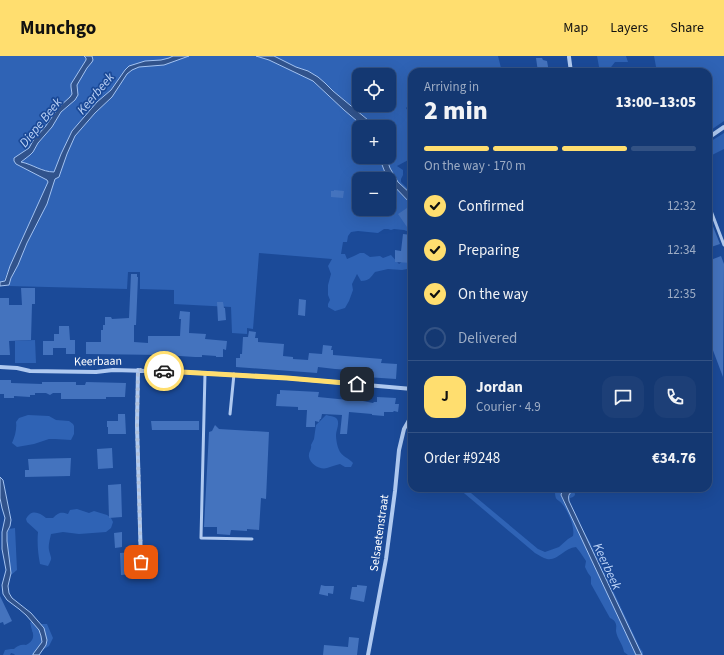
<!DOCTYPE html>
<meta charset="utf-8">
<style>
body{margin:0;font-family:"Source Sans 3",sans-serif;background:#1d3f77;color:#f1f3f6;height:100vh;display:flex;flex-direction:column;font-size:15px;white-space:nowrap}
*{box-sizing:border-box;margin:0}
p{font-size:13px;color:#9dacc4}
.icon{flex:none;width:22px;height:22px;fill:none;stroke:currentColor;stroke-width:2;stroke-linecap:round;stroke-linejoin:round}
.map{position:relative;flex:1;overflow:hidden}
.drawer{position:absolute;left:408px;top:12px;width:304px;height:424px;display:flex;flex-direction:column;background:#143872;border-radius:12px;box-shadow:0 4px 16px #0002,0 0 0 1px #335284}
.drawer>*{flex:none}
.fabs{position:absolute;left:352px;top:12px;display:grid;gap:8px}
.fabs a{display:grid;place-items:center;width:44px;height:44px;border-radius:8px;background:#143872;box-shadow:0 4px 16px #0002,0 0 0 1px #335284;font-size:20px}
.pin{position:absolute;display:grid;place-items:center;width:34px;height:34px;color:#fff;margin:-17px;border-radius:8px;box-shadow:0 2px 6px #0006}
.courier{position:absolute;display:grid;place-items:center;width:40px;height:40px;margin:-20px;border:3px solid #ffde6f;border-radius:50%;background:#fff;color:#222;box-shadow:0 1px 5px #0007}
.summary em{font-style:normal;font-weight:800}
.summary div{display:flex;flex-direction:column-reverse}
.summary{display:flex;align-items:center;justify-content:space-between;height:68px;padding:0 16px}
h1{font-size:26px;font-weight:800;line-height:30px}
.bar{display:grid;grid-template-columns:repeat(4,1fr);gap:6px 4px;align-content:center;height:48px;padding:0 16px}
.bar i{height:5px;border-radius:3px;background:#335284}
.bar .on{background:#ffde6f}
.bar p{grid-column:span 4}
.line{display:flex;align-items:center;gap:10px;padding:0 16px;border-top:1px solid #335284}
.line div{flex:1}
.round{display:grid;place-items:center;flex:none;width:42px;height:42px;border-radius:12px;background:#1d3f77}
ol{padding:0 16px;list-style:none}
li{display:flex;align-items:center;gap:12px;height:44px}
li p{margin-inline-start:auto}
li .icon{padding:4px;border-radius:50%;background:#ffde6f;color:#111;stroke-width:4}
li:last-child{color:#9dacc4}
li i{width:22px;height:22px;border:2px solid #335284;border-radius:50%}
header{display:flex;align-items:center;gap:24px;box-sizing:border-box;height:56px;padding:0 20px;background:#ffde6f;color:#111}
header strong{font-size:19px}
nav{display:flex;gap:22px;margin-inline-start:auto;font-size:14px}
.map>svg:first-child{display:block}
.green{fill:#2f63b5;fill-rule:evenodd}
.water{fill:#31538c;stroke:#a3c3f2}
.building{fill:#4473be}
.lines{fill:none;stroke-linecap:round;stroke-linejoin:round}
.service{stroke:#afc9f0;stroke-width:3}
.minor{stroke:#afc9f0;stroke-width:4}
.done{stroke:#afc0db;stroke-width:4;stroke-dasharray:0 7.2}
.route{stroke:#ffde6f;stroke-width:5}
.labels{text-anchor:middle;stroke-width:3.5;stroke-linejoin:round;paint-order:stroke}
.street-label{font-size:12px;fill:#fff;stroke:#1b4a98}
.water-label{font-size:13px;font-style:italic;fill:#bcd3f7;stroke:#1b4a98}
</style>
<header>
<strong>Munchgo</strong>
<nav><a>Map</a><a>Layers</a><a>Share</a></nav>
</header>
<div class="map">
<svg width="724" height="599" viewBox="0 0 724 599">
<rect width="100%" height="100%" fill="#1b4a98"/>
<path class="green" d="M0,0H90L83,21C84,18 85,14 87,12C91,7 93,6 92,0H256L269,4L313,25L344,54L364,71H359V101H379L380,103L389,101V71H372L368,64L333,35L318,21L308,15L296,11L274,0H498L502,16H412V50L410,48L406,52L412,61V102L397,110L403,114V119L401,123V126L408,133L409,138L412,143V177L404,174L394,173L391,174L388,173H384L378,177L358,175L351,176L348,180L347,186H343L341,198H345L347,203L354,200L360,197H364L370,201L380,200L383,202L391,199L399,208L403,205L412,203V212L402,214L388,213L375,216C371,221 369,225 361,225L357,218L352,228L353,234L349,245L345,252L335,255L328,251V248L330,244L328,239V229L331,218L328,210L332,203L259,197L253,273L247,272V278L232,277L231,251L174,248V234L140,233V216H128L127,233L8,230L9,229L13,217L18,209L27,187L35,171L38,149L10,210L4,225L0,226ZM359,19H389V49H359ZM77,30L78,34L75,44L61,56L52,71L38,87L33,96L30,99L20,105L77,35ZM359,123H389V153H359Z
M597,0H626L628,6H615L608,15L600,16Z
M654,0H724V65L708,76V16H657Z
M724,77V93L708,101V87Z
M35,284L36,307H15V285Z
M28,359L49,360L56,364L69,365L73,368L74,370V378L71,384L55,383H49L34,388L17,391L12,387C15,380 17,373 16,366L19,362Z
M326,359C329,360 335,360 337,363C340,368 336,374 336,379C336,383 337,390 339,394C341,400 349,402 353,407L351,411H345L340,408C335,409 331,411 327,412C320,414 310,408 309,401C308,396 312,394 311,389L314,383L316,369Z
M458,432H465L538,493L545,496L559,491L568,483L573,480C575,470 568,456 563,449C558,442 555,446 555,435L551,432H574L575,439L573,441L570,442L568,447L573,457L592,490L640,592L643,596V599H628L624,596C623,588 617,583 616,575C616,572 617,569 615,566C615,565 611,562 610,562L591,528V521L588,517L585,511L586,505L580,496L576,491C564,492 558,505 547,503C543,502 539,499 535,497Z
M77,453L89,457L94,455L107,459L111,462L113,466L111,472L106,476L79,478L63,476L51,478C50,483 48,489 49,494C51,503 53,501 48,510L40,508C38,498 37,487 38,476L27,466L26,463C31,453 39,456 46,462H53C59,456 61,456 68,458L70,454Z
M15,472L17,514L11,519C10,509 4,481 9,473Z
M32,564L40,568H47L53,582L49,590L41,595L38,599H15L14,598L11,597L10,599H3L5,594L11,593H14C17,590 21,588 26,589C30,587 34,584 33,578C33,576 32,576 32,574C31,572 31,569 30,567Z"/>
<path class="water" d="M84,0H92L93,4L92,6L87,12L77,29L78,39L75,44L61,56L52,71L38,87L33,96L30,99L21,106C32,108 42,116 54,116L61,98L72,75L97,46L111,34L125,14L129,10L145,5L161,4L169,2L173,0H189L164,9L139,11L132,14L127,18L112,41L95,57L75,80L67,98L60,118L59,121L55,123L47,148L27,187L18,209L11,222L9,229L0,230V226L5,225L10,210L48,126L47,124L16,108L14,105V102L29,92L34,83L45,71L59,51L70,41L72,38L71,31V28L86,4V2Z
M256,0H274L296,11L308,15L318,21L325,27L333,35L368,64L372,71H364L344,54L313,25L269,4Z
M379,101H386L390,112L398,126L412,139V149L390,126L389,123L386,119Z
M0,421L3,424L11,464L10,470L7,476V485L11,517L8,530L9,537L12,542L31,557L44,572L47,584L46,589L39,599H33V598L42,586L41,580L39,574L26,559L19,553L7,544L3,538L2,529L6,514L2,493V476L5,462L2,452L0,442Z
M568,432H580C572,436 567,436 569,445L642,599H636L561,439L562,435Z"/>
<path class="building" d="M536,2H542L543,4L547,5L549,16H538Z
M334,134L344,135L343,142L331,141V135H334Z
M407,152L412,160V168L407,171L398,158Z
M708,158L720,188L708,192Z
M403,178L412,179V207L395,206V194L401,195Z
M721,200L724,208L723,321L708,281V205Z
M131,218H137V221H138L136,269H134V286L148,287V280H180L181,263H179L180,255L190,256L189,277L206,278L205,283L227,285L226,294L223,293V301H216V300L202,299V301H195L164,299L86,298V286H101V274H103V269H105V261H111L112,263L129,262Z
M21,232H35V248H32L31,284L9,285L10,299H0V242H9V249H22Z
M299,243L306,244L305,260L298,259Z
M217,246H223L224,252H225L226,264L218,265Z
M59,270H69L70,284H75V298H66V292H53V299H43V285H54V278H59Z
M249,275L256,276L255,282H258V286L284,288L283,300L293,301V303L308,304L309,297L322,298L323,289L332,290L331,294H333V299L382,303L381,307L397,308L396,323L351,320V314L335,313L318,311L317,317L236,311V302H240V298H242L243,281H248Z
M0,324H11V327L42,328V326H76V329H85L86,326L126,327L125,341H106V343H61V337H53L50,339L46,337H35V339H30V341L14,340V342H4V338H0Z
M280,334L319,336L318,341L348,344V342H353L355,340L358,344L373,347L374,346H377V341L396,342L395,348H399L398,356L394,355L393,356H384V360L372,359V358L349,356L347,378H340L342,359L322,358L321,363H320L319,366L315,365V371H306L307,354H298V351L276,350L277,338H280Z
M118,358H125L126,378H108V371H107V365H118Z
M151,365H199V374H152Z
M215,369L219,373L269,376L266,443L261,442L259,474L247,473V475L231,474L230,479L217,478V471H204L209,376L212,375Z
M112,392L113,412L98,413L97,393Z
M71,402L70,420L25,421V414H29L28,403Z
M121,428L122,461L109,462L108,429Z
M122,476V491L115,492L114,477Z
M132,496L134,518L121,519L120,497Z
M321,529L325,530H334L333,538L328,537V540L319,538Z
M357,529L367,530L364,546L350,543L352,531H357Z
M0,540L12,565L4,569L3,566L0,567Z
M349,581L359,582L357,599H323L324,589L348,591Z"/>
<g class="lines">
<path class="service" d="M708,147L724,189
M205,317L201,482L252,483
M230,358L234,318"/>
<path class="minor" d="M569,1L571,16
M708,82L724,71
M0,311L17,312L30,315L96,316L113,314L185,316L287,322L412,333
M138,314L137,369L141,506
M368,599L386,503L395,435L399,394L404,373L412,359"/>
</g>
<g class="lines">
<path class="done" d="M141,506L137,369L138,314L164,315"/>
<path class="route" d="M164,315L287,322L357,328"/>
</g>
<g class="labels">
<g class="street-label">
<text transform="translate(98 305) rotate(-1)" y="4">Keerbaan</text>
<text transform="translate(379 477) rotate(-82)" y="4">Selsaetenstraat</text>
</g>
<g class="water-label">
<text transform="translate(95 37) rotate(-50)" y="5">Keerbeek</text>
<text transform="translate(40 66) rotate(-51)" y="5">Diepe Beek</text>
<text transform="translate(608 510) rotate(65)" y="5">Keerbeek</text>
</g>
</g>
</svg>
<div class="fabs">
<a><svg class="icon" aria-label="locate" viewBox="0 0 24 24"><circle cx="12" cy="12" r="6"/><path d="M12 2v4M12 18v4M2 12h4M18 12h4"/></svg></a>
<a>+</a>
<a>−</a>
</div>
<div class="pin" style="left:141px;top:506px;background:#ea580c"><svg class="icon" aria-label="bag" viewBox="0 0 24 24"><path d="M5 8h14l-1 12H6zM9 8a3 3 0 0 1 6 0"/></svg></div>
<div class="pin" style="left:357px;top:328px;background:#1f2937"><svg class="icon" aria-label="home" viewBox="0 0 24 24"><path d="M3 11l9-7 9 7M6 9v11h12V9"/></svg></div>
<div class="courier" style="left:164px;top:315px"><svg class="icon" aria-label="car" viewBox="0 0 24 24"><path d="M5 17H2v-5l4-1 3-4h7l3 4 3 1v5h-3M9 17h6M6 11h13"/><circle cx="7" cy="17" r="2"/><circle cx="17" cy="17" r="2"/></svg></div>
<section class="drawer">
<div class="summary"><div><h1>2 min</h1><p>Arriving in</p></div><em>13:00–13:05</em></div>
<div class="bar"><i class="on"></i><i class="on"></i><i class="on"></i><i></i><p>On the way · 170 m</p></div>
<ol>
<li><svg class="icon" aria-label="check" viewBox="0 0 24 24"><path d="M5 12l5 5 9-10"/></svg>Confirmed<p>12:32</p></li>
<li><svg class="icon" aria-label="check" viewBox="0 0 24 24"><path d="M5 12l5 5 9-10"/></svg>Preparing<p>12:34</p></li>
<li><svg class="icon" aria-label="check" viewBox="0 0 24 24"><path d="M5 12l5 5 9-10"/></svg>On the way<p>12:35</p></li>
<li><i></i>Delivered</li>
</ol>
<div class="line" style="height:72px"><b class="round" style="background:#ffde6f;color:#111">J</b><div><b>Jordan</b><p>Courier · 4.9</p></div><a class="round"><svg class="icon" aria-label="chat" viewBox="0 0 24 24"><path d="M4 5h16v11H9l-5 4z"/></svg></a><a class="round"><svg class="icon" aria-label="phone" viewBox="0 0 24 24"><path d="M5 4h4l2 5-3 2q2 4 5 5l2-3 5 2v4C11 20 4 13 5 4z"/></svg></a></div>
<div class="line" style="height:52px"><div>Order #9248</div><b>€34.76</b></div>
</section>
</div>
